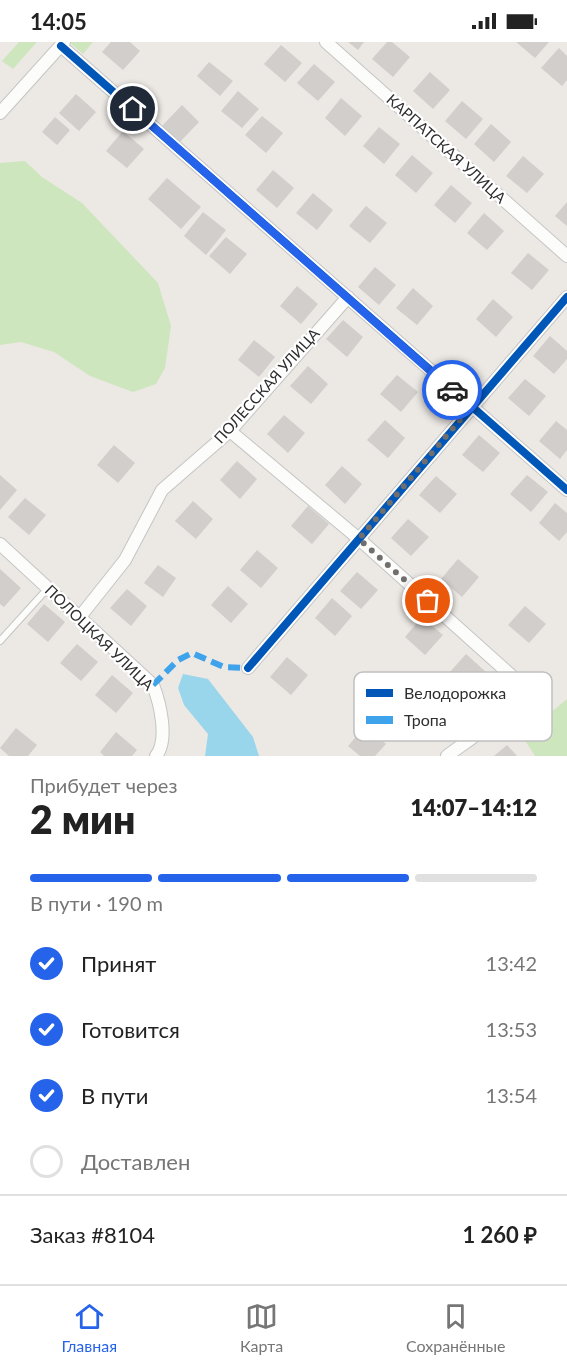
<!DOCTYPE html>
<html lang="ru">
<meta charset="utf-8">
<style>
body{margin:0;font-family:Lato,sans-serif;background:#f6f6f6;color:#222;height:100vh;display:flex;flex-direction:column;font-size:22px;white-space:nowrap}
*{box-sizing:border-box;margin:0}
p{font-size:20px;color:#767676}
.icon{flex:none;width:33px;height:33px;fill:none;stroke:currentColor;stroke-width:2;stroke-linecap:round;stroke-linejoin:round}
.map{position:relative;height:714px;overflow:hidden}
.sheet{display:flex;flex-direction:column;background:#fff;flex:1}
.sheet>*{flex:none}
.pin{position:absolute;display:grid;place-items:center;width:51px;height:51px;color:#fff;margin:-26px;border:3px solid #fff;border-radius:50%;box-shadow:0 2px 6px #0007}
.courier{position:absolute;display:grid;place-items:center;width:60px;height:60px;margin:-30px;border:4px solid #2563eb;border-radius:50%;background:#fff;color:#222;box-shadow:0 2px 8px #0007}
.overview em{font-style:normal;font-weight:800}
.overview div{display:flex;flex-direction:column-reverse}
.overview{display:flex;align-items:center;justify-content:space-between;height:102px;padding:0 30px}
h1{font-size:39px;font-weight:800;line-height:45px}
.bar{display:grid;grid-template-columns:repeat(4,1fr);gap:9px 6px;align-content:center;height:72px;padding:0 30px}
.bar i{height:8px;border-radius:4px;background:#e0e0e0}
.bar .active{background:#2563eb}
.bar p{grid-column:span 4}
.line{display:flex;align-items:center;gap:15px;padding:0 30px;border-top:2px solid #e0e0e0}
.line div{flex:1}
ol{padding:0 30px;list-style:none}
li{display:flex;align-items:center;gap:18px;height:66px}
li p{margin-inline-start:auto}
li .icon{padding:6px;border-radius:50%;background:#2563eb;color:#fff;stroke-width:4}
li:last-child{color:#767676}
li i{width:33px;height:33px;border:3px solid #e0e0e0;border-radius:50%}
.status{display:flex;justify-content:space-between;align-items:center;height:42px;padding:0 30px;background:#fff;direction:ltr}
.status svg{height:16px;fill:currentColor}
.tab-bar{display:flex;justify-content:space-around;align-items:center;height:84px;border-top:2px solid #e0e0e0;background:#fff;font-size:16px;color:#767676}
.tab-bar a{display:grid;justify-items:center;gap:3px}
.tab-bar .active{color:#2563eb}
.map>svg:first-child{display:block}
.green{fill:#cee6be}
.water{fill:#99d6ec}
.building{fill:#d1cecb}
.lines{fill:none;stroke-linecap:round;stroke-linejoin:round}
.lane-casing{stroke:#c5c4c5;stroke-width:8}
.street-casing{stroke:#c5c4c5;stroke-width:14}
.lane{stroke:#fcfcfb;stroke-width:6}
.street{stroke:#fcfcfb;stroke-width:12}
.quiet{stroke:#3ea3eb;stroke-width:6;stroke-dasharray:12 6;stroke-linecap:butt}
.cycleway-casing{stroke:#fff;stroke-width:11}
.cycleway{stroke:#0057b8;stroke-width:8}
.done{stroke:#706f6e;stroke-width:6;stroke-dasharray:0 10.8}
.route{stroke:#2563eb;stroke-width:8}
.labels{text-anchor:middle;stroke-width:4.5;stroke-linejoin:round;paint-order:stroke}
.street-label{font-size:15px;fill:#2e2e2e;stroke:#fff}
.key{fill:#fff;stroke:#c0c0c0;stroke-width:1.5}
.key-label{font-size:16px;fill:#2e2e2e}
</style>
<div class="status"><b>14:05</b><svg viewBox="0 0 49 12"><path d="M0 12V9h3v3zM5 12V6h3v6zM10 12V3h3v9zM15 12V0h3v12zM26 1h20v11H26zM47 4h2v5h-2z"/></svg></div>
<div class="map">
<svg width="567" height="714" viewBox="0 0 567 714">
<rect width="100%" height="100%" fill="#ece8e4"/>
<path class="green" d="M19,0H37L13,27L2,19Z
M69,0H93L83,12Z
M25,119L42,135L82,161L158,241L171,284L165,326L156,342L133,350L90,334L54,310L21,300L0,303V121Z
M567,657V714H535L522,694Z"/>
<path class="water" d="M183,632L208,637L253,695L259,714H205L208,692L184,663L178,646Z"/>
<path class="building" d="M111,0H130L140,9L123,28L102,10Z
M348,0H364L358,8Z
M387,0H392L410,15L393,35L372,17Z
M516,0H549L535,16Z
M281,3L302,21L285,40L264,22Z
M559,6L567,14V38L562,44L541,26Z
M209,20L233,39L220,54L197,34Z
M314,22L335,40L318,59L297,41Z
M430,30L450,48L433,67L413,49Z
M238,49L259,67L242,86L221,69Z
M76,52L96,70L79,89L59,71Z
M341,56L362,74L345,94L325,76Z
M462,59L483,77L466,97L445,79Z
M182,63L199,80L178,102L161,85Z
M262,74L283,91L266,111L245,93Z
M55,75L70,88L57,103L42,90Z
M491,82L511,100L494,120L474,102Z
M379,85L400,102L384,122L363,104Z
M123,89L144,107L127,126L106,109Z
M412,113L433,131L416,151L395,133Z
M523,114L544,132L527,151L506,134Z
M273,128L294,146L277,166L256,148Z
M167,136L201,165L181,187L148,157Z
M451,143L472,161L455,181L434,163Z
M313,151L333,168L317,188L296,171Z
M567,160V184L555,174Z
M366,164L387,181L370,201L349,184Z
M203,170L226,188L206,213L184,194Z
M484,171L504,189L487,208L467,191Z
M226,195L247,212L230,232L209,214Z
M528,211L549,228L532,248L511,231Z
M375,225L396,243L379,263L358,245Z
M297,244L318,262L301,282L280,264Z
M413,246L433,264L417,283L396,266Z
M493,257L513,275L496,295L476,277Z
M343,278L363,295L347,315L326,297Z
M550,294L567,309V317L554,332L533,314Z
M254,298L275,315L259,335L238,318Z
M308,324L328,342L311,362L290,344Z
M397,333L418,350L401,370L380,352Z
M525,337L546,354L529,374L508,356Z
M284,373L305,391L288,411L267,392Z
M385,378L405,396L388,416L367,398Z
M556,379L567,388V408L560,417L539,399Z
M479,393L500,411L483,430L462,413Z
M114,403L135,421L118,441L97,423Z
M237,419L257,437L240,457L220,438Z
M342,424L362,442L345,462L325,443Z
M0,433L17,448L0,468Z
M527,433L548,450L531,470L510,452Z
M436,434L457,452L440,471L419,453Z
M25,456L46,473L29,493L8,475Z
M193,459L213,477L196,497L175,479Z
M555,461L567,471V490L559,499L539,481Z
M308,464L329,482L312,502L291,484Z
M408,477L429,495L411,514L391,496Z
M257,508L278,526L261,546L240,528Z
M458,517L479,535L462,555L441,537Z
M158,523L176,536L163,555L144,541Z
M0,527L21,546L4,565L0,562Z
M357,530L378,548L361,567L340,549Z
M228,544L248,562L231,581L211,563Z
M127,547L147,564L131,584L110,566Z
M332,556L352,574L335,594L315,576Z
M44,562L65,580L48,600L27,582Z
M525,564L546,582L529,601L508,583Z
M422,575L443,593L425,613L405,595Z
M77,602L98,620L81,639L60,621Z
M466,612L486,630L469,650L449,631Z
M287,615L308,633L291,653L270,635Z
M112,633L133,651L116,671L95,653Z
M365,684L386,702L375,714H360L348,704Z
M16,686L37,703L28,714H9L0,706Z
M116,690L137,708L132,714H104L100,710Z
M507,703L517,714H494Z"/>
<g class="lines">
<g class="lane-casing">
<path id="lane" d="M0,599L48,546"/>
</g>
<g class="street-casing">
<path id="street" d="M326,0L567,214
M61,4L567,448
M0,71L64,0
M230,389L359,497L514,636C511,675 477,691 447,714
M0,502L153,643C160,661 169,698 156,714
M79,576L125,518L162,448L230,389L348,255
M248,626L567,255"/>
</g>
<use href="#lane" class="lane"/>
<use href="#street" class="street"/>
<path class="quiet" d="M153,643L178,618L192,611L224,625L248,626"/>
<g class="cycleway-casing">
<path id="cycleway" d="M61,4L567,448
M248,626L567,255"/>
</g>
<use href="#cycleway" class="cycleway"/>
</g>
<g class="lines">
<path class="done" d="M428,559L359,497L471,365L452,348"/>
<path class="route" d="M133,67L452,348"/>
</g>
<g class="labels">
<g class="street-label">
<text transform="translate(446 107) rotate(42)" y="5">КАРПАТСКАЯ УЛИЦА</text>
<text transform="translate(267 344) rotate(-48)" y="5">ПОЛЕССКАЯ УЛИЦА</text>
<text transform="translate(99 596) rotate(44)" y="5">ПОЛОЦКАЯ УЛИЦА</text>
</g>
</g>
<rect x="354" y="630" width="198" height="69" rx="9" class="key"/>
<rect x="366" y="647" width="27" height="8" fill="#0057b8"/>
<rect x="366" y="674" width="27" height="8" fill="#3ea3eb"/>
<g class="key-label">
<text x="404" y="657">Велодорожка</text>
<text x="404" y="684">Тропа</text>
</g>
</svg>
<div class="pin" style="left:428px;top:559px;background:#ea580c"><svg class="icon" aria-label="bag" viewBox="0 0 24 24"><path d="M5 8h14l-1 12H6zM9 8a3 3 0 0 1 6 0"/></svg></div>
<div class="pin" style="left:133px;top:67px;background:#1f2937"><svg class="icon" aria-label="home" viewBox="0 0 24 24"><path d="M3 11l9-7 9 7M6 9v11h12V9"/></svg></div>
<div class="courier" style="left:452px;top:348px"><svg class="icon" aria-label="car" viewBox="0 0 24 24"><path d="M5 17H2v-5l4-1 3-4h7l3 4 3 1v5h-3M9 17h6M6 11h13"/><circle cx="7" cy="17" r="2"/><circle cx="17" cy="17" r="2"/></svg></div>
</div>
<section class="sheet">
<div class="overview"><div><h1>2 мин</h1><p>Прибудет через</p></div><em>14:07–14:12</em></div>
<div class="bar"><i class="active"></i><i class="active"></i><i class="active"></i><i></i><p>В пути · 190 m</p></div>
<ol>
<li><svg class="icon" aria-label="check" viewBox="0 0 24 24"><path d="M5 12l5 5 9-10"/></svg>Принят<p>13:42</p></li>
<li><svg class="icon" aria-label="check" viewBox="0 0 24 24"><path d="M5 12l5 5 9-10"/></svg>Готовится<p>13:53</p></li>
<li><svg class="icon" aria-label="check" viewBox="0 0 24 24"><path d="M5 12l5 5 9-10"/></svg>В пути<p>13:54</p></li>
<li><i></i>Доставлен</li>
</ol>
<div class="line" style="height:78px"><div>Заказ #8104</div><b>1 260 ₽</b></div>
</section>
<nav class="tab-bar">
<a class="active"><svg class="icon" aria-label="home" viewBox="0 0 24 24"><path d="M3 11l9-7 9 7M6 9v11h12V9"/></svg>Главная</a>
<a><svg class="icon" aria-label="map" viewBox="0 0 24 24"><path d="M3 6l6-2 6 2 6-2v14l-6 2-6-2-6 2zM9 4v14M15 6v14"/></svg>Карта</a>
<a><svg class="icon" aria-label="saved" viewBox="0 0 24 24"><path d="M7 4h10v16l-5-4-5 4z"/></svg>Сохранённые</a>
</nav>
